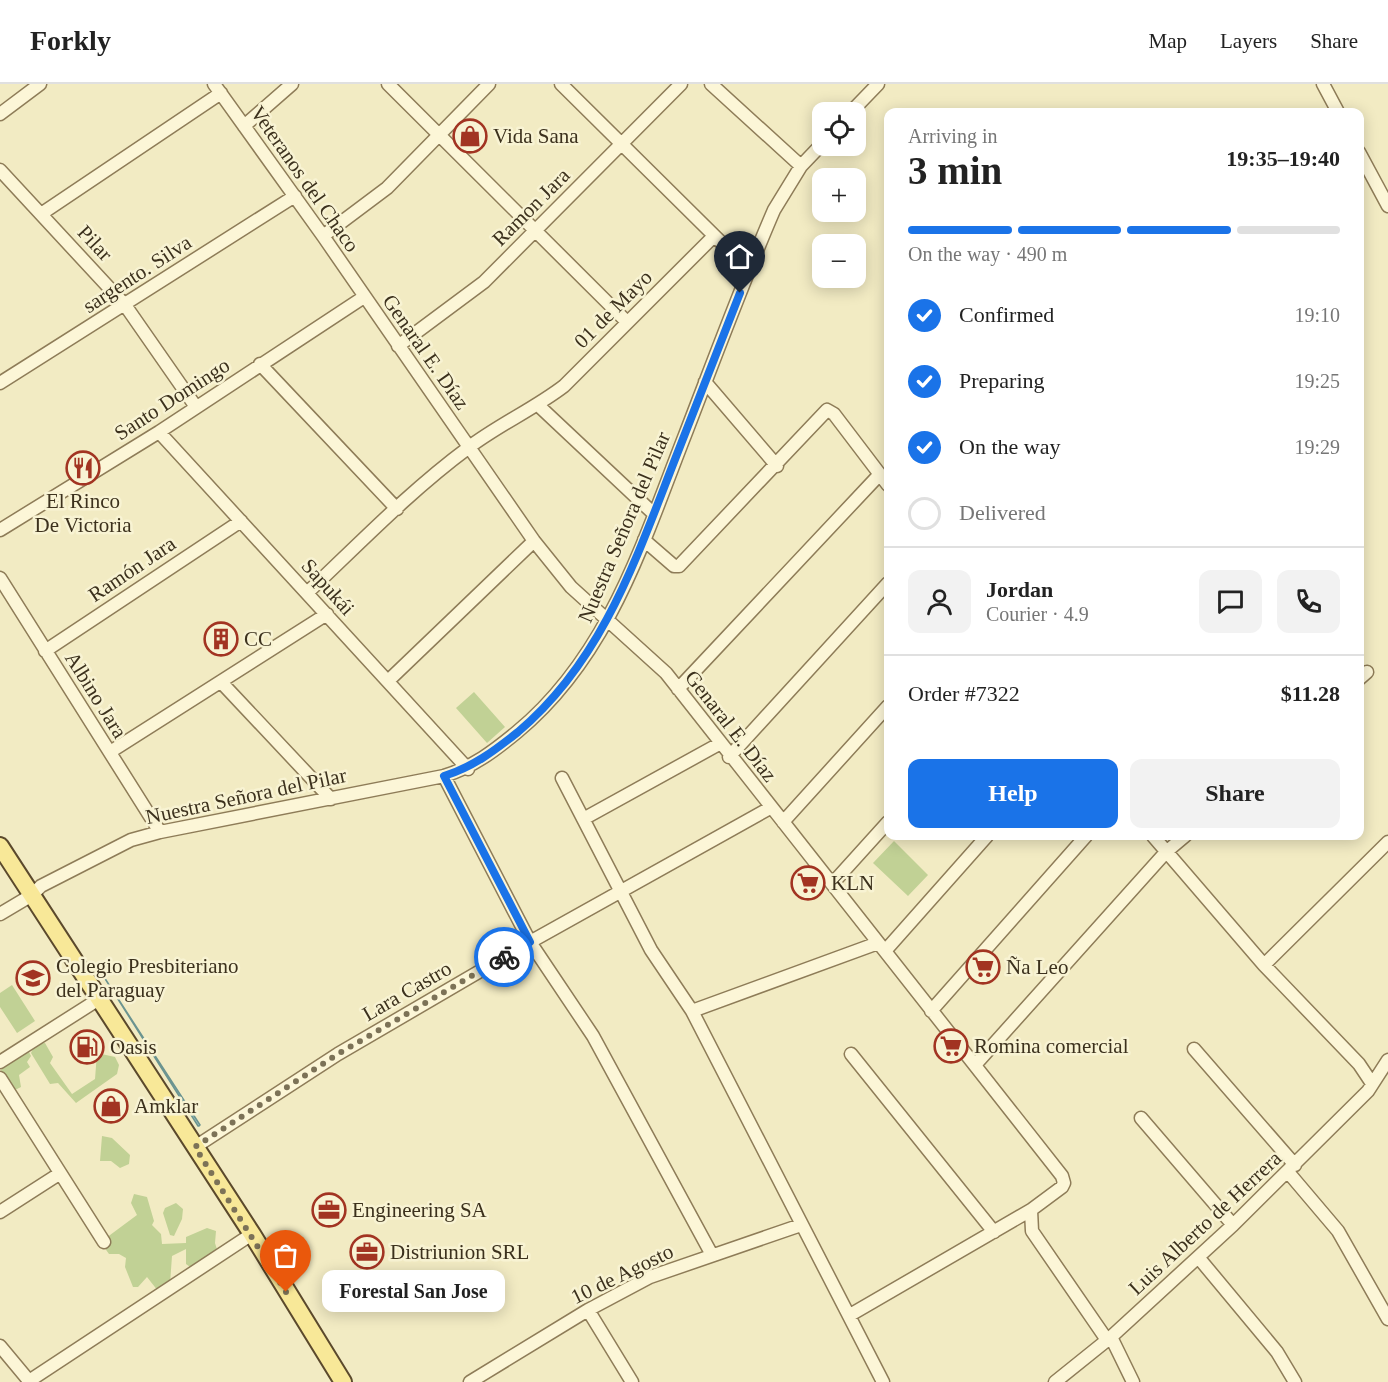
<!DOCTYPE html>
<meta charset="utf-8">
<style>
body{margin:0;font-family:"Times New Roman",serif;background:#f2f2f2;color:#222;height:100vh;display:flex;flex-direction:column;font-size:22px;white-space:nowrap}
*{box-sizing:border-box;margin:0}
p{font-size:20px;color:#767676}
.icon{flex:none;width:33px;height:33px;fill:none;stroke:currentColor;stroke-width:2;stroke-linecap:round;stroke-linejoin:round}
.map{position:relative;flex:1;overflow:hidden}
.side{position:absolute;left:884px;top:24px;width:480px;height:732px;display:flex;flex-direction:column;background:#fff;border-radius:12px;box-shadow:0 3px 15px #0003}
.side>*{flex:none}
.controls{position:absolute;left:812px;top:18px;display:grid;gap:12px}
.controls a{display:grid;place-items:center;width:54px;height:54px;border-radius:12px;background:#fff;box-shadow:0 3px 15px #0003;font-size:30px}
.pin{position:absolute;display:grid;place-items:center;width:51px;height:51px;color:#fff;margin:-62px -26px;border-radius:50% 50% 50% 0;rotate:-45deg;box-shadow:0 0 6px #0007}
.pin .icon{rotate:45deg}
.courier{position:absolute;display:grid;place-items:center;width:60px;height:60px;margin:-30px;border:4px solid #1a73e8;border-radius:50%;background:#fff;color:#222;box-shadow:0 2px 8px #0007}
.bubble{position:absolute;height:42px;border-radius:12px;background:#fff;box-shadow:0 3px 15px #0003;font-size:20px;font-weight:700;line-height:42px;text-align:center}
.overview em{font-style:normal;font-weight:700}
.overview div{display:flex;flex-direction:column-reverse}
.overview{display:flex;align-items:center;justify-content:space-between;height:102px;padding:0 24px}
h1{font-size:39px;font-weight:700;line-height:45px}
.bar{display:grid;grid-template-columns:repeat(4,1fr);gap:9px 6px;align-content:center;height:72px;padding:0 24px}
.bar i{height:8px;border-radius:4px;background:#e0e0e0}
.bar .active{background:#1a73e8}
.bar p{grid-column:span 4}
.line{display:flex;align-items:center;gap:15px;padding:0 24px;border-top:2px solid #e0e0e0}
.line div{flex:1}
.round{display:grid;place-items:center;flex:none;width:63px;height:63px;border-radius:12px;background:#f2f2f2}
ol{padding:0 24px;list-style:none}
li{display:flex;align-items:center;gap:18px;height:66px}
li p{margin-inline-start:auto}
li .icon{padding:6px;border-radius:50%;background:#1a73e8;color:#fff;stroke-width:4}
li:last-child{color:#767676}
li i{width:33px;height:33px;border:3px solid #e0e0e0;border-radius:50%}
.action{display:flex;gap:12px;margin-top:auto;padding:12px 24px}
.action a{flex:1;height:69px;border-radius:12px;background:#1a73e8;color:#fff;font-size:24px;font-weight:700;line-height:69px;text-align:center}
.action a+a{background:#f2f2f2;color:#222}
header{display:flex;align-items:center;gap:36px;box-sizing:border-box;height:84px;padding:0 30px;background:#fff;border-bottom:2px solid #e0e0e0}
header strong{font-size:28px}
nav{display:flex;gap:33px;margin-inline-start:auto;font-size:21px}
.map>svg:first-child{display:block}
.green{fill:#c1d195}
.water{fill:#a5c4c0;stroke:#6b9490;stroke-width:1.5}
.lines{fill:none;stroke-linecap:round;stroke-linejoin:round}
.minor-casing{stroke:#8e7c58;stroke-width:15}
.major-casing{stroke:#5b492c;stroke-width:20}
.minor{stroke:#fcf6d7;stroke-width:12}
.major{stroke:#f8e898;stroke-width:16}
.done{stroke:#7c7257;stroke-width:6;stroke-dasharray:0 10.8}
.route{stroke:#1a73e8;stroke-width:8}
.labels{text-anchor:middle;stroke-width:5;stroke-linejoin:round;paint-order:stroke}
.poi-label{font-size:21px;fill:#3c311d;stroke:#f8f3d3;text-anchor:start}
.street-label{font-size:21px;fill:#3c311d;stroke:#f8f3d3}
</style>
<header>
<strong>Forkly</strong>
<nav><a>Map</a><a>Layers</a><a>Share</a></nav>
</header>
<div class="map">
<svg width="1388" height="1298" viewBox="0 0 1388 1298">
<rect width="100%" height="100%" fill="#f2ebc3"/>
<path class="green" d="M474,608L505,643L487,659L456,624Z
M894,757L928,791L908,812L873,779Z
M12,901L35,937L17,949L0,923V909Z
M45,959L53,973L50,979L72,1010L95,995L97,969L115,973L119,981L117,990L76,1019L58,999L50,1000L31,969L35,960Z
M29,968L31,972L27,978L30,983L19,991L21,1003L11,1008L1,986L13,972Z
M102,1052L112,1054L130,1071L129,1080L120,1084L111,1077H100Z
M134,1110L147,1113L154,1137L152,1141L161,1150L162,1160L186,1159V1153L207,1144L216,1147L215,1159L219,1172L193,1185L186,1180V1165L172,1172L170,1200L158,1207L147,1193L138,1203H133L125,1183L126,1174L119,1170H109L104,1163L106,1154L137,1131L131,1119Z
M176,1119L183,1125L182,1135L174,1152L170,1151L163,1129L165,1124Z"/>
<path class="water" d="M104,893L200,1041L199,1042H198Z"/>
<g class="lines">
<g class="minor-casing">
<path id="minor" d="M214,0L323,152L534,457L571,503L666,589L1062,1092L1064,1099L1062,1103L1031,1126L850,1231
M388,0L627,238
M561,0L749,186
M711,0L801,82
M1323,0L1338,28
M851,28L878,0
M0,30L40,0
M244,42L292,0
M1359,68L1388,122
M0,86L125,221L196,323
M41,130L221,9
M323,152L387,104L489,0
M398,262L484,198L681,0
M260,280L397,425
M705,298L777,382
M0,299L295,112
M539,322L654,430
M159,348L468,685
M0,446L159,348L364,213
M644,456L674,482H679L827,326L834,330L888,401
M0,494L160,748
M307,509C359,460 410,407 468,364C498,341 534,325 564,302L713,153
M45,567L241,437
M1359,595L1367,588
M388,597L534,457
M221,598L331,715
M678,605L880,390
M110,668L327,530
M729,673L888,499
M444,692L530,858L593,952L712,1171
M562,694L651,866L692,927L883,1298
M585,734L719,660
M783,738L888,622
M1153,752L1264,881L1359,980L1371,998
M832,800L888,738
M0,830L32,811L41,802L131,756L160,748L444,692C473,683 494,667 517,648C609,572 643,458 685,351C714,276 742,200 774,126L801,82L822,60
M885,867L987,752
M1264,881L1388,758
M692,927L878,859
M931,927L1086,752
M1194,965L1295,1081
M851,970L994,1148
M0,978L99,915
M975,981L1166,768L1185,752
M0,994L104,1158
M1141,1034L1233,1141
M195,1063L338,970L530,858L770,724
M1288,1088L1338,1147L1388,1235
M1031,1126L1032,1147L1107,1256
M0,1128L59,1090
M1198,1173L1277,1268L1295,1298
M588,1226L632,1298
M1111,1253L1133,1298
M0,1262L30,1298
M29,1297L252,1150
M470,1298L588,1226L650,1193L801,1141
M1055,1298L1111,1253L1233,1141L1368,1007L1388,976"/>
</g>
<g class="major-casing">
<path id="major" d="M0,762L252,1150L343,1298"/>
</g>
<use href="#minor" class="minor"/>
<use href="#major" class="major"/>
</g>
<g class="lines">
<path class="done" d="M286,1208L195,1063L338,970L504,873"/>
<path class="route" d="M504,873L530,858L444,692C473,683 494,667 518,648C600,579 634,481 672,383C695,325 717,267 740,209"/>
</g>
<defs>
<g id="shop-ring" transform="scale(1.725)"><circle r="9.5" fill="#f8f3d3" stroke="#a23422" stroke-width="1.5"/><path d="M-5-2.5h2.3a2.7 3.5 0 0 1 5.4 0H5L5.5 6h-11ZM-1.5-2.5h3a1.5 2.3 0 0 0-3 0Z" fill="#a23422"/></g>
<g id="restaurant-ring" transform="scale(1.725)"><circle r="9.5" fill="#f8f3d3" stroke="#a23422" stroke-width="1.5"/><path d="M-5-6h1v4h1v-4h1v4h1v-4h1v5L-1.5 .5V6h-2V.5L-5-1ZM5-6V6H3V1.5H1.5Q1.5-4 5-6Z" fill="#a23422"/></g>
<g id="building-ring" transform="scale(1.725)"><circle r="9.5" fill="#f8f3d3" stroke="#a23422" stroke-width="1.5"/><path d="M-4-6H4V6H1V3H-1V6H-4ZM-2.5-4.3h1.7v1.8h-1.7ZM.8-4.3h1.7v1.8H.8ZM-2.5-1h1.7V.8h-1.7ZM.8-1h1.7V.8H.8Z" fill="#a23422"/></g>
<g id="supermarket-ring" transform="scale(1.725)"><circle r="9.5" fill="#f8f3d3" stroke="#a23422" stroke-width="1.5"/><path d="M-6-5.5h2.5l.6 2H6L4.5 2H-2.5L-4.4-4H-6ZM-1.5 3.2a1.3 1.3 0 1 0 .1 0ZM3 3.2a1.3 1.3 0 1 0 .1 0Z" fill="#a23422"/></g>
<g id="school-ring" transform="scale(1.725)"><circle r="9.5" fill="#f8f3d3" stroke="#a23422" stroke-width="1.5"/><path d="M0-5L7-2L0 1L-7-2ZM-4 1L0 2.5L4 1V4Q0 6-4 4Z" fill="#a23422"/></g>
<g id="fuel-ring" transform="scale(1.725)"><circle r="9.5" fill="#f8f3d3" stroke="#a23422" stroke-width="1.5"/><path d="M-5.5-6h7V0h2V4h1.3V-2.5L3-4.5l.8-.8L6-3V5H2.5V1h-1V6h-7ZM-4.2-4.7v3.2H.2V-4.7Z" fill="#a23422"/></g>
<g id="office-ring" transform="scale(1.725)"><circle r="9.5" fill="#f8f3d3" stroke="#a23422" stroke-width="1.5"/><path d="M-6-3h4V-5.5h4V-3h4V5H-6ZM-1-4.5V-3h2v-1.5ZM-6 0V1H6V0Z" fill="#a23422"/></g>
</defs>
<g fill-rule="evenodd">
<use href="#shop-ring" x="470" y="52"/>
<use href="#restaurant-ring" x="83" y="384"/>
<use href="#building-ring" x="221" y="555"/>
<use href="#supermarket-ring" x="808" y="799"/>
<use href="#supermarket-ring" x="983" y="883"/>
<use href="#school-ring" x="33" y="894"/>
<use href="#supermarket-ring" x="951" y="962"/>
<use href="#fuel-ring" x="87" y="963"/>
<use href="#shop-ring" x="111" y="1022"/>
<use href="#office-ring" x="329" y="1126"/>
<use href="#office-ring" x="367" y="1168"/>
</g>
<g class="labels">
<g class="poi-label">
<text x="493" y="59">Vida Sana</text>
<text x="83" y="424" text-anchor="middle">El Rinco<tspan x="83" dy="24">De Victoria</tspan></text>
<text x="244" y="562">CC</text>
<text x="831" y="806">KLN</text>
<text x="56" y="889">Colegio Presbiteriano<tspan x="56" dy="24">del Paraguay</tspan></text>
<text x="1006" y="890">Ña Leo</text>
<text x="974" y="969">Romina comercial</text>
<text x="110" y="970">Oasis</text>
<text x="134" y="1029">Amklar</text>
<text x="352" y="1133">Engineering SA</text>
<text x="390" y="1175">Distriunion SRL</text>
</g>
<g class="street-label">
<text transform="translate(305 95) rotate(55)" y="7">Veteranos del Chaco</text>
<text transform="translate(531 123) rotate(-45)" y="7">Ramon Jara</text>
<text transform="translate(95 159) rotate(47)" y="7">Pilar</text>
<text transform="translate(137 190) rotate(-33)" y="7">sargento. Silva</text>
<text transform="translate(613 225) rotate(-45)" y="7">01 de Mayo</text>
<text transform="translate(426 268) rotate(55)" y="7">Genaral E. Díaz</text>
<text transform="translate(172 315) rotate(-33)" y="7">Santo Domingo</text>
<text transform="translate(624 443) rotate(-67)" y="7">Nuestra Señora del Pilar</text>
<text transform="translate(132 485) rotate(-34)" y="7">Ramón Jara</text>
<text transform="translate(328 503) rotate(48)" y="7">Sapukái</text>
<text transform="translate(96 611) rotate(58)" y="7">Albino Jara</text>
<text transform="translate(731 642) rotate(52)" y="7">Genaral E. Díaz</text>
<text transform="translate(246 712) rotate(-12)" y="7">Nuestra Señora del Pilar</text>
<text transform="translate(407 907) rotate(-30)" y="7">Lara Castro</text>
<text transform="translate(1205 1139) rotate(-43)" y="7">Luis Alberto de Herrera</text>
<text transform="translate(622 1190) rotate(-26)" y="7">10 de Agosto</text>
</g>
</g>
</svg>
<div class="controls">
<a><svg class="icon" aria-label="locate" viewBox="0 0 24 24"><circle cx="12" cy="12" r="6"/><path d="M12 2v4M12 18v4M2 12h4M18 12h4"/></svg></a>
<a>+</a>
<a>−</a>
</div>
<div class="pin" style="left:286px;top:1208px;background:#ea580c"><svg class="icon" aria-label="bag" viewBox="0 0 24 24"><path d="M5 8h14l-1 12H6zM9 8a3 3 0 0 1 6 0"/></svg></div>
<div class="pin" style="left:740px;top:209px;background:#1f2937"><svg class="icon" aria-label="home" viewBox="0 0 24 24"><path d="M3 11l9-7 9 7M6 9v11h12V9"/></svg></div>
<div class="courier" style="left:504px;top:873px"><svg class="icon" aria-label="bike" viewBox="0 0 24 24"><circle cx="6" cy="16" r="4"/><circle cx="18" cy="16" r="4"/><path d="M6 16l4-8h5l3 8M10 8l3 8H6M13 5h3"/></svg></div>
<div class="bubble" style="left:322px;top:1186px;width:183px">Forestal San Jose</div>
<section class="side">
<div class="overview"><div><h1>3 min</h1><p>Arriving in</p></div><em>19:35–19:40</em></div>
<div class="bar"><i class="active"></i><i class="active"></i><i class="active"></i><i></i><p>On the way · 490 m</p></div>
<ol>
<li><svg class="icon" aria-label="check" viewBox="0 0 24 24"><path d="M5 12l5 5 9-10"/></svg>Confirmed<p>19:10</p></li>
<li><svg class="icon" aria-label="check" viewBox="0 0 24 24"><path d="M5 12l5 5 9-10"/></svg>Preparing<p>19:25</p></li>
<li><svg class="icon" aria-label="check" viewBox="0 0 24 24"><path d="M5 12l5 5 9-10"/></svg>On the way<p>19:29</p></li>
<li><i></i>Delivered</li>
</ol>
<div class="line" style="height:108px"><a class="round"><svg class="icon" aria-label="person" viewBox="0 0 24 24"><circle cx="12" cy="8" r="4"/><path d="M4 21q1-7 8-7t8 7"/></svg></a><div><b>Jordan</b><p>Courier · 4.9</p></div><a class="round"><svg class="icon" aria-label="chat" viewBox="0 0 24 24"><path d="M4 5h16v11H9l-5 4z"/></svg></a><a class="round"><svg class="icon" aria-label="phone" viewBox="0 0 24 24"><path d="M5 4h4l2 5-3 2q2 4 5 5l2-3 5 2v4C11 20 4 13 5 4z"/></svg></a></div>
<div class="line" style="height:78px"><div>Order #7322</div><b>$11.28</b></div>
<div class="action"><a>Help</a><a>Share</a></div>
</section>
</div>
